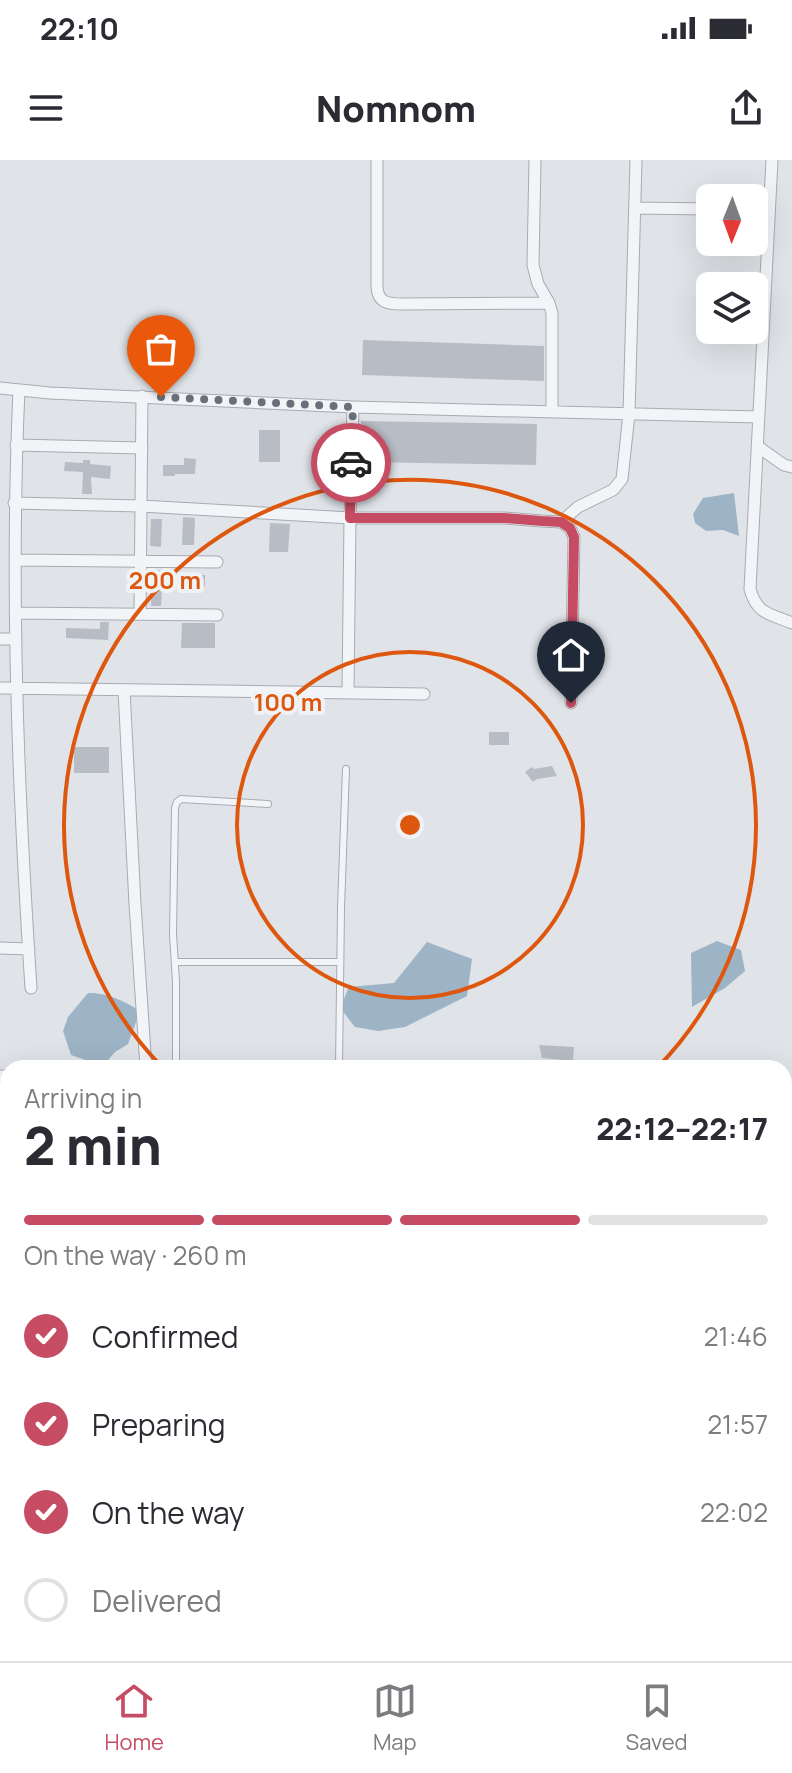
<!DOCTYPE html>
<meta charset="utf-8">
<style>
body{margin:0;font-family:Manrope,sans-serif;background:#f7f7f7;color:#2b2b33;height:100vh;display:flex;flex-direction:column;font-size:30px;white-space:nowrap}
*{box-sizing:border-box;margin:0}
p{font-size:26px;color:#7c7c81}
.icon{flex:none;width:44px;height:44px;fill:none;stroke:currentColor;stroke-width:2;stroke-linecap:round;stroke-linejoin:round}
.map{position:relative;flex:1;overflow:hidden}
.drawer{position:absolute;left:0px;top:900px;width:792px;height:602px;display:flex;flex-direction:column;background:#fff;border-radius:24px 24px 0 0;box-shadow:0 8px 32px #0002}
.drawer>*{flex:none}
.needle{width:52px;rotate:181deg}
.tools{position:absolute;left:696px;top:24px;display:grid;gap:16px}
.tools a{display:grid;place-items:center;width:72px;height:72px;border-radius:12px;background:#fff;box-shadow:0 8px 32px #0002;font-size:40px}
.pin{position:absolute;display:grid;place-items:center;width:68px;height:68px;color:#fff;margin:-82px -34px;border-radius:50% 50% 50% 0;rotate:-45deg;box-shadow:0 0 8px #0007}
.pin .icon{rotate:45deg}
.courier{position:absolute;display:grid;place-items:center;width:80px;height:80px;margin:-40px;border:6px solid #c64c63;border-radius:50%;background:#fff;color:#222;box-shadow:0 2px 10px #0007}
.summary em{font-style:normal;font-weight:800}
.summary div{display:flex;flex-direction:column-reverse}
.summary{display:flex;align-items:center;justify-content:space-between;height:136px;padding:0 24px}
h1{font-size:52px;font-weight:800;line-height:60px}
.bar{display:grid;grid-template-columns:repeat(4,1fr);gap:12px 8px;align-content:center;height:96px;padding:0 24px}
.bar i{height:10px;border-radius:6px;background:#e1e1e2}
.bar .current{background:#c64c63}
.bar p{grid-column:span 4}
ol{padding:0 24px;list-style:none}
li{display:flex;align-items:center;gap:24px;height:88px}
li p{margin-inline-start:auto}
li .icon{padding:8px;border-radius:50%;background:#c64c63;color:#fff;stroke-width:4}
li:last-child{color:#7c7c81}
li i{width:44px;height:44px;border:4px solid #e1e1e2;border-radius:50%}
.status{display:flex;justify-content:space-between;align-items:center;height:56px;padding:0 40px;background:#fff;direction:ltr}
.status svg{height:22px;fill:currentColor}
header{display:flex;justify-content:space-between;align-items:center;height:104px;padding:0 24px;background:#fff;font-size:36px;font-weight:800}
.menu{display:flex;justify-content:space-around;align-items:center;height:112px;border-top:2px solid #e1e1e2;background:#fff;font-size:22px;color:#7c7c81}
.menu a{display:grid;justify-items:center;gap:4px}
.menu .current{color:#c64c63}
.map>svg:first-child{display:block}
.water{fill:#9db3c6}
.building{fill:#b8bdc5}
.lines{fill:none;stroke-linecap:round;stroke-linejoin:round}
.service-casing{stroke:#a6abb2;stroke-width:8}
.minor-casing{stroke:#a6abb2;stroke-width:13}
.tertiary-casing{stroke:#a6abb2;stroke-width:16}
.service{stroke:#f3f4f7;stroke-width:6}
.minor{stroke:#f3f4f7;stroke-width:11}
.tertiary{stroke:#f3f4f7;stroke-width:14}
.done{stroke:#6a707a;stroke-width:8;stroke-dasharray:0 14.4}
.route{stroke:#c64c63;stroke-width:10}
.ring{fill:none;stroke:#de570f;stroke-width:4}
.centre{fill:#de570f;stroke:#f0f3f6;stroke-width:4}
.ring-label{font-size:24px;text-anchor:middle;font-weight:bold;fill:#de570f;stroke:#f0f3f6;stroke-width:8;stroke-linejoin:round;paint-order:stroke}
</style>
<div class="status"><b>22:10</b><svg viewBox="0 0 49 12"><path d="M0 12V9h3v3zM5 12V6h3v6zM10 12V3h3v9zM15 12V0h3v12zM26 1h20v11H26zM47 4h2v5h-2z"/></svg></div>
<header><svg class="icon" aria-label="menu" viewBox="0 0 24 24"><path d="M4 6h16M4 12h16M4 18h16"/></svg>Nomnom<svg class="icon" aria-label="share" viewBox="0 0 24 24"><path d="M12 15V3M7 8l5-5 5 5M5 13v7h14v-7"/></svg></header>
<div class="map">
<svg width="792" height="1501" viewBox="0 0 792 1501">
<rect width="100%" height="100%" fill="#e0e4e8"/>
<path class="water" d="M734,333L739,376L723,370L706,371L695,363L693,354L703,338Z
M717,781L741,790L745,811L725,828L692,847L691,793Z
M427,782L472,799L467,836L405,867L378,871L355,867C340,848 339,850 349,827L394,823Z
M88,833C108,833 122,840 140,851L128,884L115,892L103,906L71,895L63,871L68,857Z"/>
<path class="building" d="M363,180L544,186V221L362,215Z
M361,261L537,264L536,305L360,302Z
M259,270H280V302H259Z
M184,298L196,299L195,314H175V316H163V305H184Z
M83,300H90V304L111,306L110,319L91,317L92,334H82L83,312L64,311L65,302L83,303Z
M183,357L195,358L194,385H182Z
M151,359H162L161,387L150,386Z
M270,363L290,364L288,392H269Z
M152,410H163L161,446H151Z
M183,415H205V426H182Z
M100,462H109L108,480L66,478V468L100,469Z
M182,463H215V488H181Z
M489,572H509V585H489Z
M74,587H109V613H74Z
M552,606L557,616L537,619L533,622L525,612L532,607L534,609Z
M539,885L574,887L573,901L542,898Z"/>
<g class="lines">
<g class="service-casing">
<path id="service" d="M175,802H340
M176,908V822L173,774L175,648L177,642L181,639L268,644
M339,908L341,748L346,609"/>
</g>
<g class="minor-casing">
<path id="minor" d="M377,0V127C378,143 388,144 402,144L549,143
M535,0L533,105L538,124L549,143L552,153V252
M772,0L750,429C757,455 771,454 792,463
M635,48L710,49
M0,228L50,233L353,247L758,257
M19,230C10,429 18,629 31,828
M16,285L142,288
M757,286L784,305L792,307
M14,343L141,346L350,358H504L542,361L561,362L570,368L574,377L571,543
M561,362L578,347L613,330L622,319L629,254L636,0
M15,400L217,402
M15,453L217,455
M140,454L142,236
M0,479H15
M0,528L424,534
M124,530L135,744L146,908
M348,533L350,358L353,247
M0,788L29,789
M0,916H8
M784,963L792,959
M0,987L8,995
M0,1185L8,1186
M784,1375H792
M553,1494L562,1501"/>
</g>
<g class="tertiary-casing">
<path id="tertiary" d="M0,945H8
M0,968L8,967"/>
</g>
<use href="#service" class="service"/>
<use href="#minor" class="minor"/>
<use href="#tertiary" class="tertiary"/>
</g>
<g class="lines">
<path class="done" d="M161,237L353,247L351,303"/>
<path class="route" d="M351,303L350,358H504L542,361L561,362L570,368L574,377L571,543"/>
</g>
<g class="ring">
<circle cx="410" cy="665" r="173"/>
<path d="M163 908A346 346 0 1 1 657 908"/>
</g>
<circle cx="410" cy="665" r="12" class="centre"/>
<g class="ring-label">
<text x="165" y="429">200 m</text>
<text x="288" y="551">100 m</text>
</g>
</svg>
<div class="tools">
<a><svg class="needle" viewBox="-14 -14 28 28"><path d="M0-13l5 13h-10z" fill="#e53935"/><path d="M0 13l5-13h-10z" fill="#7c7c81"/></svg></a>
<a><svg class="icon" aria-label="layers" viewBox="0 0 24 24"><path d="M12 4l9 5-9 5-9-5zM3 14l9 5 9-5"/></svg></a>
</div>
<div class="pin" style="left:161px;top:237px;background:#ea580c"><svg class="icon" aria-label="bag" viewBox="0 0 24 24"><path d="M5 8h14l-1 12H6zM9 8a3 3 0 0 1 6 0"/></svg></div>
<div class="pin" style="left:571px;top:543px;background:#1f2937"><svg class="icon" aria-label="home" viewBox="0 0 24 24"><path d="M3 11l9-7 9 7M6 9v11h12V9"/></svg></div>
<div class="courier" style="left:351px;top:303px"><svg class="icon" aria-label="car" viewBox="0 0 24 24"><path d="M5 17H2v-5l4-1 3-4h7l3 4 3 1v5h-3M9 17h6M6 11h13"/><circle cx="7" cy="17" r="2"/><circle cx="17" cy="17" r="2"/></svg></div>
<section class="drawer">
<div class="summary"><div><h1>2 min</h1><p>Arriving in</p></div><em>22:12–22:17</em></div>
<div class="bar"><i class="current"></i><i class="current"></i><i class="current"></i><i></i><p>On the way · 260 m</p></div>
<ol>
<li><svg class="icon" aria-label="check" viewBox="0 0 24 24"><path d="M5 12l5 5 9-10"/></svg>Confirmed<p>21:46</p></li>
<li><svg class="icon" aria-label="check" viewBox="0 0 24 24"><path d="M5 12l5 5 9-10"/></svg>Preparing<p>21:57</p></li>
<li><svg class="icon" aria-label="check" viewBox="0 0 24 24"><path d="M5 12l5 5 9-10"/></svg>On the way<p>22:02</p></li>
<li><i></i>Delivered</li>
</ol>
</section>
</div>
<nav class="menu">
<a class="current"><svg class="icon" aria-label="home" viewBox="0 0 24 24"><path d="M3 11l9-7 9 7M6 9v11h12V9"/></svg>Home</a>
<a><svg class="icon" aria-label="map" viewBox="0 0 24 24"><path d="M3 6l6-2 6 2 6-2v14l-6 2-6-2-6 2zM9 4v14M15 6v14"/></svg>Map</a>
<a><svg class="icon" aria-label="saved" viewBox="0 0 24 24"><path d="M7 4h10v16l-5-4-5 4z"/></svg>Saved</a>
</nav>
